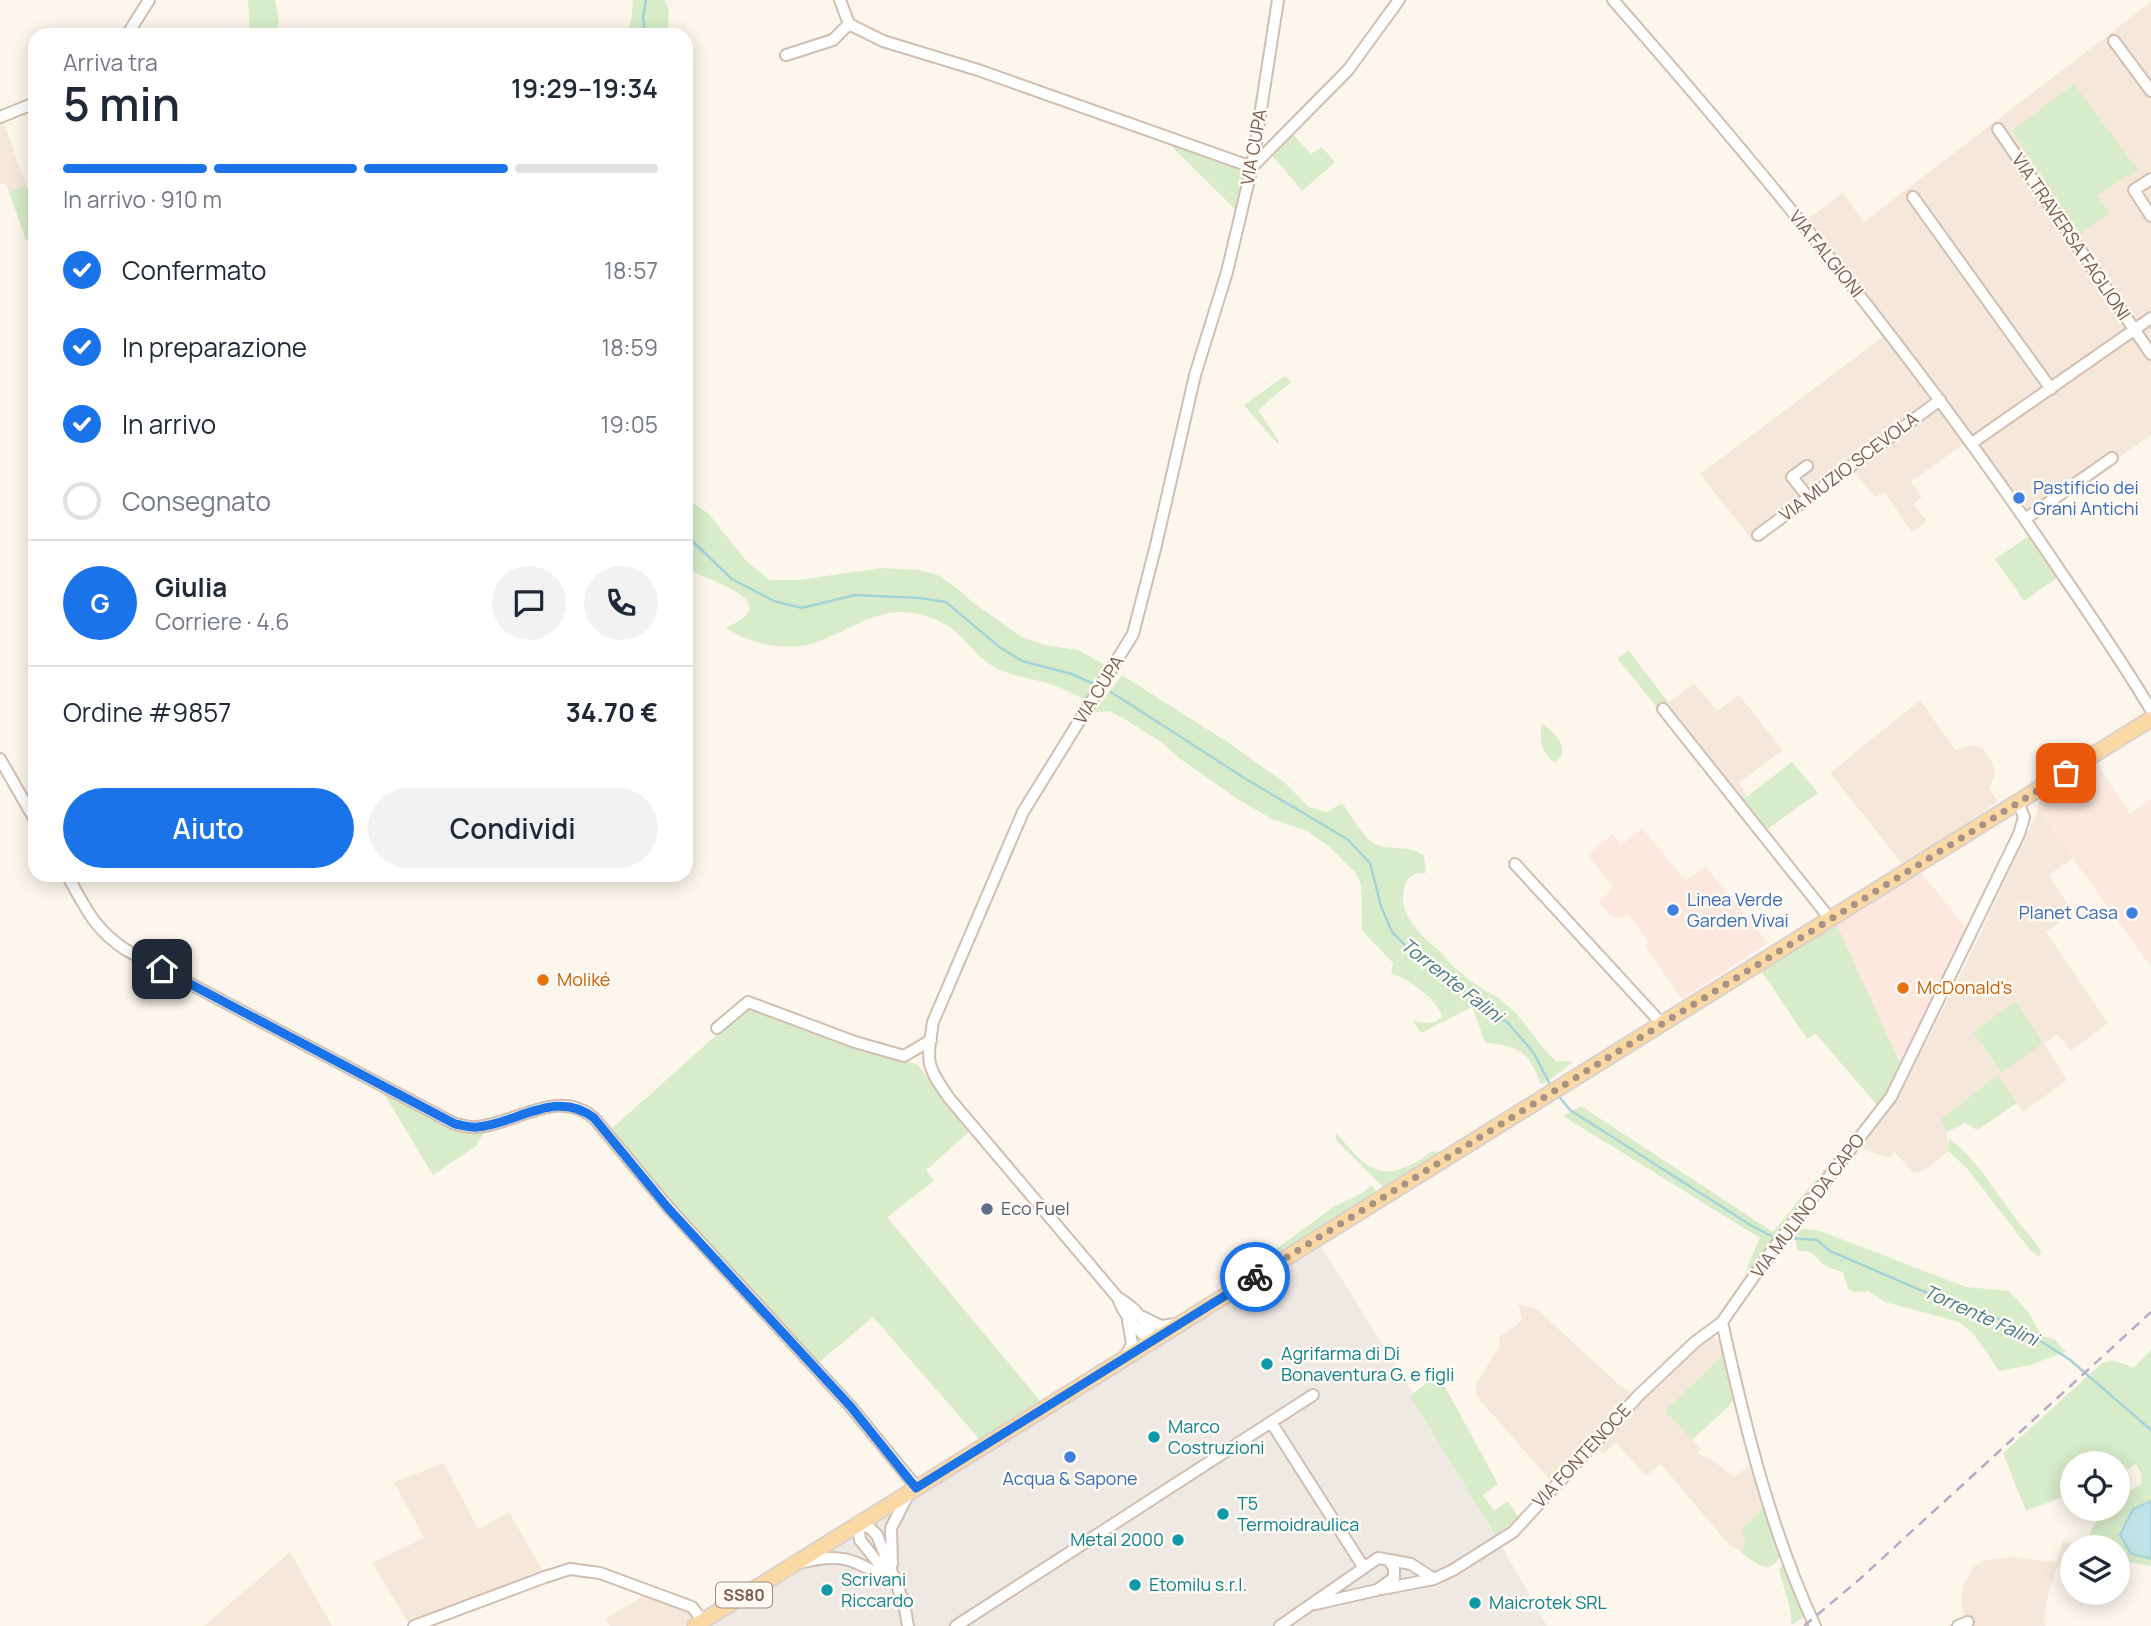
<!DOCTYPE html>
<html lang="it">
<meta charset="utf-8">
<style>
body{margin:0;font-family:Manrope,sans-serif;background:#f2f2f3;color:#1f2937;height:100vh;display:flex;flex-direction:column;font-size:26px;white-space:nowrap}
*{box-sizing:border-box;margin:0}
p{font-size:23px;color:#747a83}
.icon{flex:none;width:38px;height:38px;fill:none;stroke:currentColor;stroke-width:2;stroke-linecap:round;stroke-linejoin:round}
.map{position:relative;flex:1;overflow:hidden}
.drawer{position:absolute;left:28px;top:28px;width:665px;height:854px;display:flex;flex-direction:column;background:#fff;border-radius:21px;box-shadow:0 4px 18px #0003}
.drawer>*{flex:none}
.tools{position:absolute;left:2060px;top:1451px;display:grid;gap:14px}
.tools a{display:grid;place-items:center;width:70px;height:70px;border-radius:50%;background:#fff;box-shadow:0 4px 18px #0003;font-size:35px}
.pin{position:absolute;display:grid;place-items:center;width:60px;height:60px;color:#fff;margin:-30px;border-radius:14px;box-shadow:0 4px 10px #0006}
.courier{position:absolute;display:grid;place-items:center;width:70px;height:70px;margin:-35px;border:5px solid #1a73e8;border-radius:50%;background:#fff;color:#222;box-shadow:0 2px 9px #0007}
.overview em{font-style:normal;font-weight:600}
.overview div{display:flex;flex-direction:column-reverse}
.overview{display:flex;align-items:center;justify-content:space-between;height:119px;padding:0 35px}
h1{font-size:46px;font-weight:600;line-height:52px}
.bar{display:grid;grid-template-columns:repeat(4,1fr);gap:10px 7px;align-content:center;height:84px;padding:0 35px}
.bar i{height:9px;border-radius:5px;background:#e0e1e3}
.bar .on{background:#1a73e8}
.bar p{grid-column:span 4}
.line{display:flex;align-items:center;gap:18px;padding:0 35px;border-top:2px solid #e0e1e3}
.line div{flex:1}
.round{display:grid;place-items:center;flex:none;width:74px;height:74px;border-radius:37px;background:#f2f2f3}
ol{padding:0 35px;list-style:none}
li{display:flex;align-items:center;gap:21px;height:77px}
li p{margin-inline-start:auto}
li .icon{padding:7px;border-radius:50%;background:#1a73e8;color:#fff;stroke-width:4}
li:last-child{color:#747a83}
li i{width:38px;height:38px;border:4px solid #e0e1e3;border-radius:50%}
.action{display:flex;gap:14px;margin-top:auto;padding:14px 35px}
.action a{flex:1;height:80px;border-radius:42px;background:#1a73e8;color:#fff;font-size:28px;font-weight:600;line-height:80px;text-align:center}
.action a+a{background:#f2f2f3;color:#1f2937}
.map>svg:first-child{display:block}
.residential{fill:#f5e8da}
.commercial{fill:#fde8e0}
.industrial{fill:#efe9e4}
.green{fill:#d8ecc9}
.water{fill:#bfe3e8;stroke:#a5d3da;stroke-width:2}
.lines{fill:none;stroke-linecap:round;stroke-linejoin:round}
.stream{stroke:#a5d3da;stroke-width:2.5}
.minor-casing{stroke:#d1beb0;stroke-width:14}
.major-casing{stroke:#dad1cd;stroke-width:18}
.minor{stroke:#fff;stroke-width:10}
.major{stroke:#fbd9a5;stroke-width:14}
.rail{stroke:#b9a8c9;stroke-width:2.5;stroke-dasharray:10 7;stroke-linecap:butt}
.done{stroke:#a89285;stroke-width:7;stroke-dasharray:0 12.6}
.route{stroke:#1a73e8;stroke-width:9}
.shop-dot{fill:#3f7fe0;stroke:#fffaf3;stroke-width:2.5}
.food-dot{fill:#e8710a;stroke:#fffaf3;stroke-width:2.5}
.service-dot{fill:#5c6f8a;stroke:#fffaf3;stroke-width:2.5}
.culture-dot{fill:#0f9aa8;stroke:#fffaf3;stroke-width:2.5}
.labels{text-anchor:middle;stroke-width:5;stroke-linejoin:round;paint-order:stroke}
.shield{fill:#fffaf3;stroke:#a28b7f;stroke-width:2}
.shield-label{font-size:16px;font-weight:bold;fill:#7a5c4d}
.street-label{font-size:18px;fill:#7a5c4d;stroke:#fffaf3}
.shop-label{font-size:18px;fill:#366cbe;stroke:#fffaf3;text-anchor:start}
.food-label{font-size:18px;fill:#c56008;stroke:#fffaf3;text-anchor:start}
.service-label{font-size:18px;fill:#4e5e75;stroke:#fffaf3;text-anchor:start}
.culture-label{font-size:18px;fill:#0d838f;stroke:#fffaf3;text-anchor:start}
.water-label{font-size:19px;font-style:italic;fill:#437c86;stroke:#fffaf3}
</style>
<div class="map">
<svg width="2151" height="1626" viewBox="0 0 2151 1626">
<rect width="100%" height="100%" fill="#fdf6ec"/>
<path class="residential" d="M2151,2V435L2028,520L1946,399L1805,221L1843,193L1864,222Z
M3,121L26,185L9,192L5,183L0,184V122Z
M1884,336L1965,443L1911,482L1922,497L1913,504L1927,521L1912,532L1885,493L1875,497L1851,469L1754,542L1700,474Z
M1694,683L1717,711L1739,695L1783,750L1739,783L1746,793L1744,803L1659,710Z
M1920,700L1955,750L1972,745L1982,748L1992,762L1995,775L1989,788L1998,801L1905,867L1830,773Z
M2038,810L2073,858L2049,875L2073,913L2046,932L2108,1023L2071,1051L2057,1034L2044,1043L2067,1080L2023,1112L1997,1076L1942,1119L1947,1132L1948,1151L1928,1168L1919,1173L1913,1172L1894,1152L1891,1157H1887L1859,1148L1898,1098L1977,941Z
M1518,1304L1537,1309L1618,1384L1633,1393L1605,1421L1551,1481L1478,1398L1476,1391V1385L1494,1354L1500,1347L1499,1337L1517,1325L1522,1319Z
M1713,1337L1721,1342L1726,1352L1666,1411L1701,1449L1697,1454L1711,1459L1734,1477L1753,1463L1763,1508L1742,1529L1746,1542L1741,1552L1729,1545L1661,1464L1646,1476L1616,1443L1603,1454L1596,1446L1691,1350Z
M444,1463L478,1529L509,1512L544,1573L410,1625L372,1563L424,1538L394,1482Z
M2063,1541L2093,1547H2072V1569L2057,1567L2048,1595L2043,1622L2046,1623L2045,1626H1947L1965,1618L1961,1602L1963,1586L1974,1567L1985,1560L2013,1557L2056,1562Z
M290,1552L332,1626H204Z
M648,1593L691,1609L697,1618L684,1626H610L605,1619Z"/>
<path class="commercial" d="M2096,762L2130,814L2151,800V967L2038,810L2041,796Z
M1642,828L1686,881L1705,866L1768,943L1682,999L1645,945L1649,942L1629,916L1614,918L1599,903L1613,887L1588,855L1613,834L1621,845Z
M1920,871L1968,930L1902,1067L1836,923Z"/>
<path class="industrial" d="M1319,1243L1413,1393L1410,1395L1489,1524L1547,1626H704Z"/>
<path class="green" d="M248,0H275L279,22L276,35H250Z
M633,0H665L669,11L667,35H621C634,26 631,15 633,0Z
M2074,84L2138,170L2097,195L2110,213L2080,234L2012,131Z
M1291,132L1311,154L1322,147L1335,162L1302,191L1270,153Z
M1171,140L1246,168L1236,210L1173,148Z
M26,185L35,210V237L26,240L9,192Z
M1285,376L1291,382L1258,410L1279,441L1277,443L1244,405Z
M686,498L709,514L748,563L770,580H798L882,568L919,570L938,575L953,585L970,600L1020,636L1044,645L1078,650L1107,666L1086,700C1073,694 1060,687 1047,683C1028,677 1007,676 991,665C978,657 971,646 960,636C947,622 922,612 902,612C875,612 851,628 827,638C793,654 756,646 725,628C790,601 709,583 686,567Z
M2029,536L2058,577L2024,601L1995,559Z
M1629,651L1668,702L1659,710L1617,658Z
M1122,675L1232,745L1285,783L1309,807L1327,812L1342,803C1351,814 1363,838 1375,844C1391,851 1408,844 1424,856L1426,873C1416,872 1408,875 1405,885C1396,912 1418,932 1436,948C1446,958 1455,969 1467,978C1479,988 1495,994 1507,1005C1526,1021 1537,1044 1556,1061L1573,1062C1561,1070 1554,1079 1541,1084C1526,1048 1521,1049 1485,1042L1472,1007L1421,1033L1413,1021C1424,1023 1434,1026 1442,1016C1438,1000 1407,977 1391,974L1393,963L1362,930L1361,884L1354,871L1330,847L1307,831L1272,819L1239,800L1179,758L1161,742L1125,719L1109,711L1093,713Z
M1543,724C1556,734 1572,749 1555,763C1543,755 1537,737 1543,724Z
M1792,762L1818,793L1766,830L1744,803L1745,798Z
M1836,923L1902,1067L1878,1105L1747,1275L1748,1265L1760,1238L1563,1116L1581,1106L1773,1232L1877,1105L1816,1034L1807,1039L1762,972Z
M2016,1001L2043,1043L2002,1073L1973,1032Z
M756,1009L884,1056L917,1064L969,1132L926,1170L934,1181L887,1217L1042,1403L981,1441L873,1317L816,1365L744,1285L610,1130L739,1015L749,1010Z
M1998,1075L2017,1103L1977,1130L1965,1123L1947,1132L1941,1119Z
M383,1092L472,1132H484L476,1146L433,1175Z
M1336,1133C1356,1154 1371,1181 1403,1168C1413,1164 1424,1159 1431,1151L1443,1153L1386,1190L1336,1140Z
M1949,1139C1976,1156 2000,1200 2021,1225C2028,1234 2036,1241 2041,1252L2039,1256L2031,1251L1966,1167L1948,1151Z
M1371,1185L1378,1193L1250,1272L1248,1270L1333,1207L1363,1193Z
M1796,1228L1820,1231L1966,1287L2009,1291L2029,1313L2039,1331L2045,1337L2054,1339L2066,1352L2030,1365L1999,1371L1973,1333L1959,1322L1885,1302L1868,1291L1854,1292L1848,1289L1843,1272C1837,1270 1827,1268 1822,1263C1814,1254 1811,1250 1798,1251L1795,1236Z
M2151,1350V1501L2133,1509L2130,1554L2151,1559V1566L2123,1561L2118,1568V1547L2088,1546C2090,1526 2095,1524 2107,1509L2118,1508V1497L2142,1484L2141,1474L2136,1464L2118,1475V1463H2072V1493L2026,1511L2003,1453L2102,1363C2114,1359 2122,1363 2133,1368Z
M1726,1352L1736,1397L1728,1407L1692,1440L1665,1411Z
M1437,1372L1498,1484L1483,1495L1494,1511L1508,1501L1518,1517L1496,1536L1410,1396L1434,1378Z
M1763,1508L1780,1556C1769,1577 1755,1562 1741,1552L1746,1542L1742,1529Z
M1784,1565L1805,1613L1803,1618L1791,1625C1793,1606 1782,1587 1779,1568Z"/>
<path class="water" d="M2151,1501V1559L2131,1554L2120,1535L2133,1509Z"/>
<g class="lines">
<path class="stream" d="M645,35L643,17L646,0
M686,535L732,579L774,601L802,608L855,595L919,598L946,602L998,646L1022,661L1072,674L1096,685
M1111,692L1246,779L1347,839L1370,863L1381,906L1392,932L1420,960L1508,1023L1533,1052L1551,1086
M1557,1094L1570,1110L1752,1226L1775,1238
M1791,1238L1817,1240L1830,1251L1948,1302L1996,1318L2037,1339L2069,1359L2151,1430"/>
<g class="minor-casing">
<path id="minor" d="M840,0L849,24L883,41L978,70L1252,167L1348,70L1399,0
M1613,0C1771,180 1924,368 2058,568C2090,615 2122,661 2151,710
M127,35L149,0
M2114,41L2151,91
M786,55L833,40L849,24
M0,117L35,103
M1998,129L2151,354
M2151,179L2134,190L2151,216
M1913,197L2051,389
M1972,443L2151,318
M1807,466L1792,477L1808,497
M2025,519L2112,458
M1758,535L1940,400
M1663,709L1831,920
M0,759L35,820
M1515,864L1662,1024
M67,875C86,908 93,928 126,950L455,1124C462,1125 470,1128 477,1127C516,1124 558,1087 594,1118L668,1207L851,1407L917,1488
M717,1028L748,1002L855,1042L904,1056L931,1040
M1118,1298C1122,1311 1140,1337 1153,1340
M1143,1317L1161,1326L1176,1324
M1722,1322C1745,1426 1770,1529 1815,1626
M1153,1340C1150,1324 1133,1306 1118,1298L949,1098C925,1064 927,1062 933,1022L1023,812L1133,634L1156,545L1195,375L1227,272L1252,167L1278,0
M1125,1357L1132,1344L1128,1320
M1271,1422L1364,1568
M804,1562C845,1551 858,1563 893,1582
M892,1564L891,1528L909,1493
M1434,1579L1453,1570L1513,1532L1639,1395L1695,1342L1722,1322L1773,1249L1891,1097L2019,834L2024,817L2018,802
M895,1584L860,1540L858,1524L870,1528L877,1535L904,1603L908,1626
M1382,1589L1434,1579L1411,1564L1389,1560
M414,1626L545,1577L570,1569L600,1573L692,1607L703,1621
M956,1626L1313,1395
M1280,1626L1378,1558L1389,1560L1394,1568V1578L1377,1590L1315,1604
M1958,1626L1968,1622"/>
</g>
<g class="major-casing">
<path id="major" d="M695,1626L2151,719"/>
</g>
<use href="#minor" class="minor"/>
<use href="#major" class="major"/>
<path class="rail" d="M1804,1626L1861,1578L2151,1312"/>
</g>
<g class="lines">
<path class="done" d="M1255,1277L2066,773"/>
<path class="route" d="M162,969L455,1124C462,1125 470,1128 477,1127C516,1124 557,1088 594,1118L668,1208L851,1407L916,1488L1255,1277"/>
</g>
<g class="shop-dot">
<circle cx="2019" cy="498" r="7"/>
<circle cx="1673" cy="910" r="7"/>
<circle cx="2132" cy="913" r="7"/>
<circle cx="1070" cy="1457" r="7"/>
</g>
<g class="food-dot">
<circle cx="543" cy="980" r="7"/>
<circle cx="1903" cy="988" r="7"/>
</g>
<circle class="service-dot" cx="987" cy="1209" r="7"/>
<g class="culture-dot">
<circle cx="1267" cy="1364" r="7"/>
<circle cx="1154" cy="1437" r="7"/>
<circle cx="1223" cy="1514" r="7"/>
<circle cx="1178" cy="1540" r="7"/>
<circle cx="1135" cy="1585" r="7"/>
<circle cx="827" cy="1590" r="7"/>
<circle cx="1475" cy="1603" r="7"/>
</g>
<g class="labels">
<rect class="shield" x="716" y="1582.5" width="56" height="25" rx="5"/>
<g class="shield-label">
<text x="744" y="1601">SS80</text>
</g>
<g class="street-label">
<text transform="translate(1254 147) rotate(-80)" y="6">VIA CUPA</text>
<text transform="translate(2071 237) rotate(56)" y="6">VIA TRAVERSA FAGLIONI</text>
<text transform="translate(1826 254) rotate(51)" y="6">VIA FALGIONI</text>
<text transform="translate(1849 467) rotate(-37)" y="6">VIA MUZIO SCEVOLA</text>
<text transform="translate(1099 690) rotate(-58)" y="6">VIA CUPA</text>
<text transform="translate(1808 1206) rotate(-53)" y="6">VIA MULINO DA CAPO</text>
<text transform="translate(1582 1456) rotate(-47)" y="6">VIA FONTENOCE</text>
</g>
<g class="shop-label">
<text x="2033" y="494">Pastificio dei<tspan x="2033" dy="21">Grani Antichi</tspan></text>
<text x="1687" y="906">Linea Verde<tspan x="1687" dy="21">Garden Vivai</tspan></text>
<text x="2118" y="919" text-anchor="end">Planet Casa</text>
<text x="1070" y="1485" text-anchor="middle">Acqua &amp; Sapone</text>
</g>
<g class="food-label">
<text x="557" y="986">Moliké</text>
<text x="1917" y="994">McDonald's</text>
</g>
<g class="service-label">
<text x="1001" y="1215">Eco Fuel</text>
</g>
<g class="culture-label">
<text x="1281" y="1360">Agrifarma di Di<tspan x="1281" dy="21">Bonaventura G. e figli</tspan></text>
<text x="1168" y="1433">Marco<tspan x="1168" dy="21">Costruzioni</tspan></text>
<text x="1237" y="1510">T5<tspan x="1237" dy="21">Termoidraulica</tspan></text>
<text x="1164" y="1546" text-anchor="end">Metal 2000</text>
<text x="841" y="1586">Scrivani<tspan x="841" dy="21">Riccardo</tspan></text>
<text x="1149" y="1591">Etomilu s.r.l.</text>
<text x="1489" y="1609">Maicrotek SRL</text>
</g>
<g class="water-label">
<text transform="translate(1452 980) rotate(38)" y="7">Torrente Falini</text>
<text transform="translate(1981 1315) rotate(24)" y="7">Torrente Falini</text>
</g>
</g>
</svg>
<div class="tools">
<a><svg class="icon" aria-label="locate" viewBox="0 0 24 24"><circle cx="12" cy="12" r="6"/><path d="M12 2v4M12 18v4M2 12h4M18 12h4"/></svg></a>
<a><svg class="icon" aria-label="layers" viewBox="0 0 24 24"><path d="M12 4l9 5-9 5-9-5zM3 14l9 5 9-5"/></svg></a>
</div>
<div class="pin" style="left:2066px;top:773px;background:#ea580c"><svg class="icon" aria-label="bag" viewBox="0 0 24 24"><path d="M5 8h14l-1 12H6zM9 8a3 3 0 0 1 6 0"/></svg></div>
<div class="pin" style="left:162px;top:969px;background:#1f2937"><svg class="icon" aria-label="home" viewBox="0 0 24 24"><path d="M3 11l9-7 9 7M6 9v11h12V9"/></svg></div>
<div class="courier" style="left:1255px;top:1277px"><svg class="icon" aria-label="bike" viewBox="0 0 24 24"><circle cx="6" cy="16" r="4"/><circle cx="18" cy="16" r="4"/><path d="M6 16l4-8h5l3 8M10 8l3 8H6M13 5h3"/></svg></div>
<section class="drawer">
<div class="overview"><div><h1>5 min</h1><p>Arriva tra</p></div><em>19:29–19:34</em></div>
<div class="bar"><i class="on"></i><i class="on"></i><i class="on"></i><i></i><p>In arrivo · 910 m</p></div>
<ol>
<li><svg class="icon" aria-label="check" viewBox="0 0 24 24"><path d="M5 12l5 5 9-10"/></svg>Confermato<p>18:57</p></li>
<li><svg class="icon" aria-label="check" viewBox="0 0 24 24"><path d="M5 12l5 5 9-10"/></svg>In preparazione<p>18:59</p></li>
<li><svg class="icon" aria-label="check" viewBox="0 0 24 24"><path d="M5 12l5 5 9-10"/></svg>In arrivo<p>19:05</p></li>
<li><i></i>Consegnato</li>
</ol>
<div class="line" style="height:126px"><b class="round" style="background:#1a73e8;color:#fff">G</b><div><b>Giulia</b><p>Corriere · 4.6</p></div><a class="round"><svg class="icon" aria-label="chat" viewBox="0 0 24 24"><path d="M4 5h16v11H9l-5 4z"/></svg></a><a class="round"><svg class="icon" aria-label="phone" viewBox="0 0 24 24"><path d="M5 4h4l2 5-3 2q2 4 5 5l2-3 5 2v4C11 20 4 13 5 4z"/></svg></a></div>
<div class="line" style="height:91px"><div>Ordine #9857</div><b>34.70 €</b></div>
<div class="action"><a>Aiuto</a><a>Condividi</a></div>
</section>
</div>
